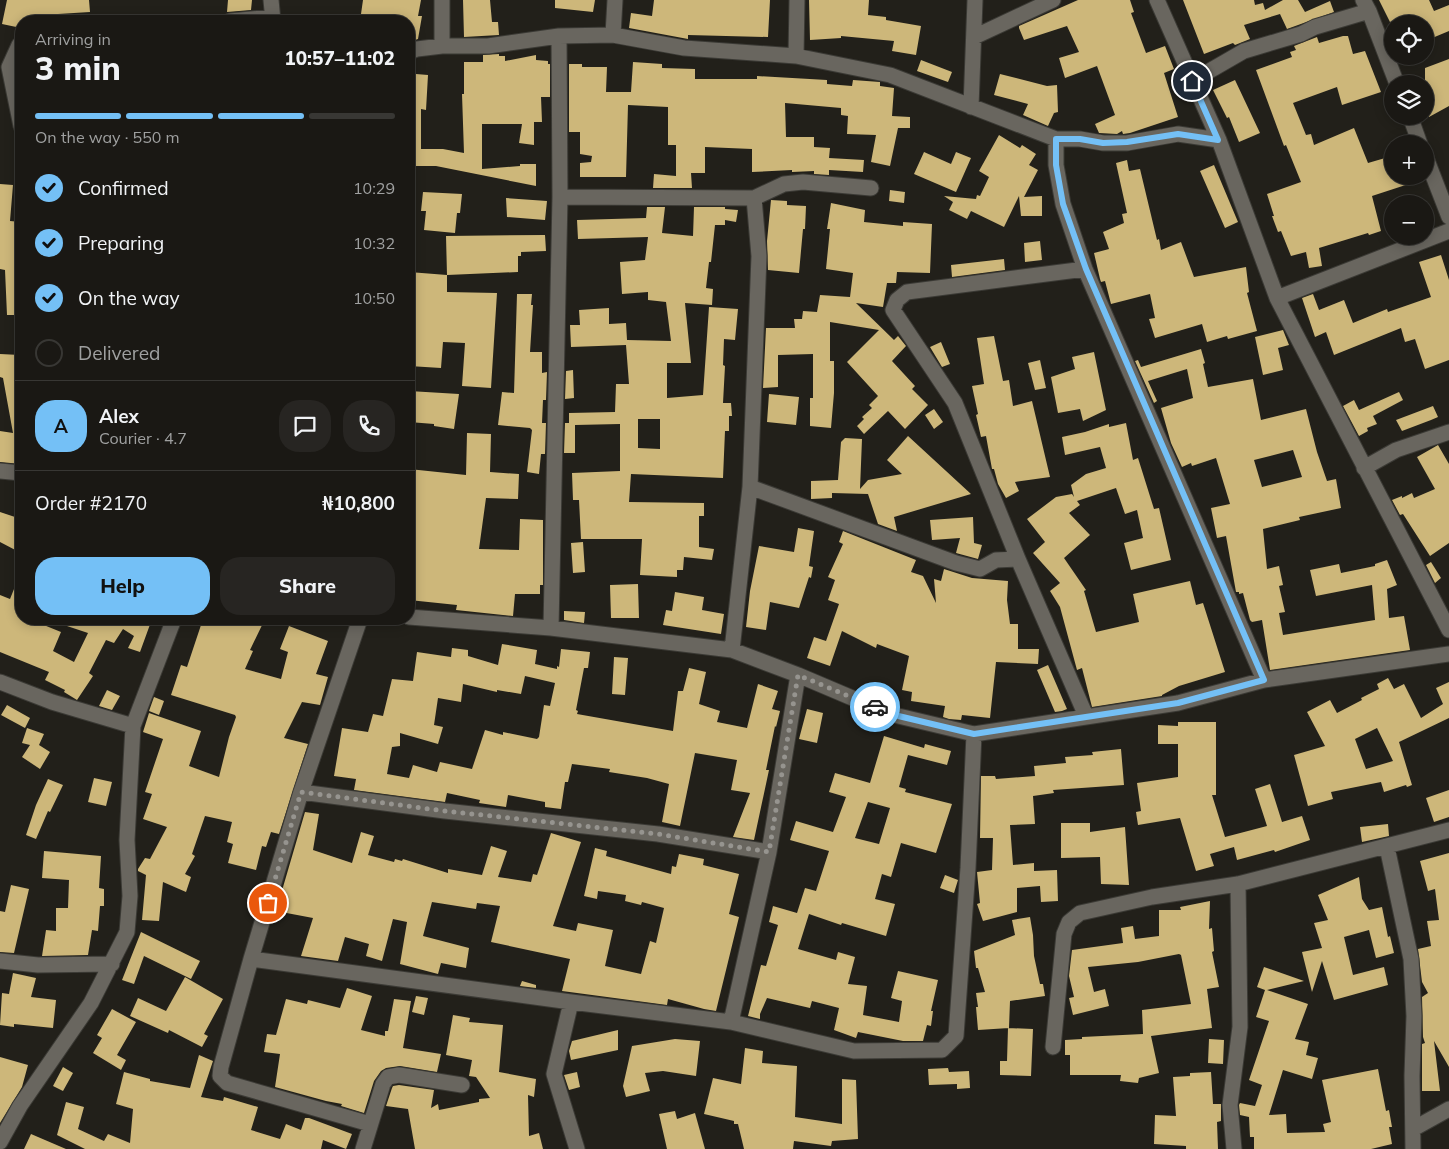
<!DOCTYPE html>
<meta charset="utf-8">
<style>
body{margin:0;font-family:Mulish,sans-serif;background:#272522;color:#f1f3f6;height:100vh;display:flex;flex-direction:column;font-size:19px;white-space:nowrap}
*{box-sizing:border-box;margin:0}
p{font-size:16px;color:#9fa0a0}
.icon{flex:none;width:28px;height:28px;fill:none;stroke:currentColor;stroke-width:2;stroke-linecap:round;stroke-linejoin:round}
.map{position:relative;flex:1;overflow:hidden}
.drawer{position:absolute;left:15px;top:15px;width:400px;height:610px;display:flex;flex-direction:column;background:#1a1814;border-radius:20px;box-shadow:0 2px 12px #0003,0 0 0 1px #383734}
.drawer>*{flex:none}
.buttons{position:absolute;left:1384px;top:15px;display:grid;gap:10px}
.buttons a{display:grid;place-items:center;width:50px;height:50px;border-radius:50%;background:#1a1814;box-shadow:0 2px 12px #0003,0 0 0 1px #383734;font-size:25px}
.pin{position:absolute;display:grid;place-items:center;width:42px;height:42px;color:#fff;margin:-21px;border:2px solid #fff;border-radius:50%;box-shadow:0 1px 5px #0007}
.courier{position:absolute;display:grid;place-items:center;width:50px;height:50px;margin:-25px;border:4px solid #74c0f6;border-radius:50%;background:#fff;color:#222;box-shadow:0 1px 6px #0007}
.headline em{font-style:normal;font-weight:800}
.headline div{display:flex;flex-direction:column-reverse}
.headline{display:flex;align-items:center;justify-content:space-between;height:85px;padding:0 20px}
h1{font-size:32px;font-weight:800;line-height:38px}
.bar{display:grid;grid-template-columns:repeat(4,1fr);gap:8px 5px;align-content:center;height:60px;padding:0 20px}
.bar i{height:6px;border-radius:4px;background:#383734}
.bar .current{background:#74c0f6}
.bar p{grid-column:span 4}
.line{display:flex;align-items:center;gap:12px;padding:0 20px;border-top:1px solid #383734}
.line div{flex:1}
.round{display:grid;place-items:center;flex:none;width:52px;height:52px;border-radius:20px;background:#272522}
ol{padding:0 20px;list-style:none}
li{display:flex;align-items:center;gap:15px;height:55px}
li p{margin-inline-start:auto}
li .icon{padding:5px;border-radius:50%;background:#74c0f6;color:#111;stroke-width:4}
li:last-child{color:#9fa0a0}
li i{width:28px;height:28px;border:2px solid #383734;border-radius:50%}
.action{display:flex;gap:10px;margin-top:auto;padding:10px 20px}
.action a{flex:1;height:58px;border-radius:20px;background:#74c0f6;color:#111;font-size:20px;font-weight:800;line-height:58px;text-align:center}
.action a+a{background:#272522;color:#f1f3f6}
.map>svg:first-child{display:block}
.building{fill:#cdb77a;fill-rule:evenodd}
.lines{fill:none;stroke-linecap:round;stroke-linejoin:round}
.street-casing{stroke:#3b3a35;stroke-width:17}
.street{stroke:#69665f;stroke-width:15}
.done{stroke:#96948f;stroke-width:5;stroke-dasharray:0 9}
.route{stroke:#74c0f6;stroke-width:6}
</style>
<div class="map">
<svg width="1449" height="1149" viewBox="0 0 1449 1149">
<rect width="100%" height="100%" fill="#22201a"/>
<path class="building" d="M7,0H89L90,12L58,14L59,21H21V28L2,24Z
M228,0H252L251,10L227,12Z
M363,0H421L418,16H422L418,39L409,42V21H360Z
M463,0H490L492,22H498L499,35L464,37Z
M555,0H595L593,12L555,8Z
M654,0H770L768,37L688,35V39L629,28L631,13L652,16Z
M809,0H869L868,15L886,17V20L921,26L916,55L892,51L894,41L841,36V38L810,40Z
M1078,0H1130L1134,12L1131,13L1146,53L1165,46L1174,69L1164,73L1178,117L1130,133L1123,134L1122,131L1117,134L1099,133L1095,124L1115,115L1097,66L1065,78L1059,58L1079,52L1067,26L1024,40L1019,28V26Z
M1183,0H1254L1255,5L1263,3L1265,10L1283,0H1298L1305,12L1330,1L1334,12L1287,29L1280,14L1244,25L1250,39L1235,45L1233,43L1204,54Z
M1379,0H1429L1434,11L1449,5V31L1425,41V24H1391Z
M1343,36H1348L1353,54L1365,51L1381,92L1342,105L1337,87L1293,103L1306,135L1311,134L1314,145L1354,128L1368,163L1392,156V176H1423L1424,179L1372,196L1381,231L1369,235L1368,233L1319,248L1322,266L1309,268L1306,252L1291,256L1281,231L1278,232L1272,216H1274L1267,194L1301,182L1286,145L1284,146L1256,70L1292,57L1290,52L1296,50L1294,46L1317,37L1319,43Z
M499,54V56H505V61L536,55V60L548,61V64H550V97H541L542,122H534V145L519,143L522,124H482V169L520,166V164H536V186L436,166H409V84H415L416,74L428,75L426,110L421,109V149H443L464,153L462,94H464V62H483V55Z
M1449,59V106L1429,117V115L1425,117V68Z
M921,60L952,72L948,82L917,71Z
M633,62L662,64V68L695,69V79H757V76L827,80V84L852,86L853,80L880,82V86L894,88L892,116L910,117V128H898L890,166L871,162L876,135L847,134L848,116L841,115V108L785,103L786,137H814V147L830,148L829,158L864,160L863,172L829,170V175L814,174V171L792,172V170L752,172V149L705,147V173H691L692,188H653L654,174L676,176V145H668V107L628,105L626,177H580V163L591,162L592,156L580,154V132H569V64H582V67H607L606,92H631Z
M1000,74L1047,86L1057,85L1058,112L1054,113L1048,126L1023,115L1028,104L994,95Z
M1235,80L1260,133L1239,142L1229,117L1227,118L1213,90Z
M999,135L1020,148L1022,145L1036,154L1029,165L1038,170L1024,197L1042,196V216H1021L1019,196L1004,227L971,211L967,219L949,210L953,202L944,196L976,199L977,195L980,196L989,177L979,171Z
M924,152L951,164L956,152L971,158L956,192L914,174Z
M1127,160L1129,171L1140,169L1157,240L1159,239L1161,250L1181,242L1194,277L1246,267L1249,292L1247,293L1257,331L1228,339L1227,336L1207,342L1202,324L1155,338L1149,319L1155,318L1150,294L1111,304L1105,281L1101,282L1100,279L1094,253L1109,249L1103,232L1124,223L1122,214L1127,213L1116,163Z
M1214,165L1238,222L1225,228L1200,171Z
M0,184L13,185L10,221L21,222L18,247H21V315H7L5,270L0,269Z
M890,190L905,192L904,203L889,201Z
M423,192L462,194L460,213H457L455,233L424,230L426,211H421Z
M506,198L547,201L545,220L507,217Z
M771,200L787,201V205L806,206L805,229H803L799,273L768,270L767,241Z
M831,203L865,210L864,222L903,226V222L932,224L930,273L897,272L896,283H887L883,307L856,303L894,340L898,336L906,346L892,361L915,386L912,389L928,405L905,429L888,411L864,434L857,426L864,419L862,417L872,408L869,405L878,396L847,362L879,330L830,322V361H834V393L831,428L810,426V398H813V354L778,355V387L763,388L766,328H795L794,319H802L803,311L817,312L820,295L850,297L853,273L826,269L830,229H827Z
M647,207H665L662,233L693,236L694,207H725V209L738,210L736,222L725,220V225H715L711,262H709L706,288L713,289L712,305L685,303L691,363H667V398L703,395L709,307L738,309L735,340L724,339L723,365L725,366L723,403H731L732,416H729V431H725L723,478L631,474L629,502L704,503V516H699V547L714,549L712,560L684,557L683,570H677V577L640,575L642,539H581L579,500H573L572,473L620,471V424L575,425V453H564L565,423H569V413L615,412L616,384H629L626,345L571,347L570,325H580L579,310L609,308V324L626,323L627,340L671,341L666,302L648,300V292L622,294L620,262L645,260L648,237L578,239L577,220L646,218ZM638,419H660V449L638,448Z
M545,235L546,251L521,252V256H518V272L447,275L446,236Z
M1040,241L1042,260L1025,262L1024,243Z
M1441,255L1449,280V360L1425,369L1415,339L1405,342L1401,328L1334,355L1326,332L1315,337L1302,298L1313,294L1319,310L1344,300L1353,323L1387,309L1388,312L1431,297L1419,262Z
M1004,259L1005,270L952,277L951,265Z
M409,272L447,275V292L497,293L491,388L462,386L465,343L443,342L441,368L409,366Z
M517,294H532L531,305H533L530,352H542V373L547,372L546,400H543L542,423H546L545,454H541L539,474L527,472L532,430L530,428L498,425L502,392L514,393Z
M1283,330L1289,345L1278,348L1283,370L1263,375L1255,337Z
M994,336L1003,381L1009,380L1013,406L1032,401L1050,477L1015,482L1019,491L1006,498L998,484L994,469H992L986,436L981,437L976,415L978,414L972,386L984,384L977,338Z
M941,342L950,364L942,367L930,347Z
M1201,349L1205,363L1203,364L1208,387L1253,379L1261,420L1306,409L1317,452L1327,481L1336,479L1341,508L1299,517L1300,520L1263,529L1267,569L1279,566L1283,585L1279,586L1285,612L1279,613L1283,635L1375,620L1372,585L1316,596L1310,570L1339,564L1341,573L1375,566V564L1387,560L1397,585L1387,589L1389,618L1404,616L1410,650L1270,670L1262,620L1252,622L1250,620L1243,593L1239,594V592H1236L1226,536L1217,538L1211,508L1230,504L1216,458L1192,466L1191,463L1182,467L1171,443L1161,408L1193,398L1187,369L1148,381L1157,401L1154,403L1135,361L1138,360L1141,367ZM1293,450L1302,477L1262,487L1254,460Z
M1094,352L1106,410L1083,421L1080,409L1058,413L1051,377L1075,369L1072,357Z
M0,354L20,355L18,391L21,390V464L0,462V431L13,433L3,378L0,377Z
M1040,360L1046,388L1035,390L1028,363Z
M573,370L574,398L565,399L566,371Z
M409,391L459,394L454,429L434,426V424L409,422Z
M1399,392L1403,400L1373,416L1377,424L1367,428L1368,431L1359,436L1343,406L1354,400L1359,410Z
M769,394L799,397L796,425L767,422Z
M1433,406L1438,417L1431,420L1402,431L1396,420Z
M934,409L943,422L934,429L925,415Z
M1126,423L1133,460L1138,458L1154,509L1159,508L1171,560L1131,570L1124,543L1143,538L1137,510L1125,514L1116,488L1077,501L1080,505L1069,513L1090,535L1064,558L1086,590L1084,591L1096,632L1139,622L1133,594L1190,581L1196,605L1203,603L1225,672L1179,686L1162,695V696L1092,707L1082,668L1077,670L1060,607L1050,591L1060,583L1033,553L1045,542L1027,519L1056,497L1072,494L1074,497L1071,485L1086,474L1106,468L1100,447L1065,455L1062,437L1085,432L1109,424V427Z
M467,433L491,434L490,472L519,474L518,499L486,498L479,549L519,550L520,519L543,520V585H540V594H515L513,616L456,610L457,605L409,600V469L466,475Z
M908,436L971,494L894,517L897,531L878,524L868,494L832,493V498L811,499V481L838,480L841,442L845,438L862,439L860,489L868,480L902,474L887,460Z
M1438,445L1449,464V543L1430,556L1403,514L1400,515L1392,500L1402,496V498L1412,493L1414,498L1435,489L1417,457Z
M0,512L21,519V553L0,542Z
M973,517L974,543L982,545L978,559L956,553L960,538L932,540L930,520Z
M798,528L814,531L809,566L813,567L811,578L809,577L799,608L770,602L766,630L746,627L750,591L759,546L794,552Z
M843,531L916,560L911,572L923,576L936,603L934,579L941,581L944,569L972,578L1008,581L1007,600L1010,624H1018V649H1039L1038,664L996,662L990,718L962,715L961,720L949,719L943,717L945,706L911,701L912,692L902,690L909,656L877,644L876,648L842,631L830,666L807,658L814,637L826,641L839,604L828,600L835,580L828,577L843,544L839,542Z
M583,542L585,572L573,573L571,543Z
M1431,562L1441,578L1435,583L1426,565Z
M20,574L21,619H29L61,632L53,651L74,662L88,633L52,621V619H142L141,623L143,619H152L140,652L128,648L134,636L123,629L114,643L106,640L89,673L93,676L77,700L64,692L65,690L45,680L49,672L0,652V595L10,599Z
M638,584L639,618H611L610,585Z
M675,592L704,597L702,610L724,614L721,634L663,625L666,610L672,611Z
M564,611L585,612L584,623L564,620Z
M203,619H265L250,650L253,651L245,669L281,679L288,652L280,649L289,626L328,641L316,674L328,677L320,705L302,702L284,738L308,744L279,834L271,832L266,847L262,846L256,870L228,863L233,844L227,842L232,822L205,816L192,854L195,856L185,874L191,877L186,892L163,882L159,921L142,920L146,875L138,871V869L145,858L150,859L167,827L143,819L152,794L145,792L163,739L143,732L149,713L201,731L189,766L219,777L229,737L236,717L235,715L171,695L181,665L187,667Z
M502,644L537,650L535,664L557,669V666L559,667L561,649L590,652L588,668H584L576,710L578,711L577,714L673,731L678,691H683L689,668L706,672L699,704L720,711L717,722L747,728L758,684L778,691L772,709L780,711L776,727L775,726L766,770H769L754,840L733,837L750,793L731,790L737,760L695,753L680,826L662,822L669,784L647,778L609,772L610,769L572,764L568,782H565L561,809L545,807V802L508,795L506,807L479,803L480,800L447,793L445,802L354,790L356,779L334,776L342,728L368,732L373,714L383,716L392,679L413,681L417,652L451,657L452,648L468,650V656L498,665ZM525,676L555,683L550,706L544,705L539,737L537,739L503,732V735L485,730L472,769L440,762L437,772L413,765L409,778L387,774L392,747L400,746V733L438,744L443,727L434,725L438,698L461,702L463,684L497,692V690L521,694Z
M614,657L628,658L625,695L612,694Z
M1048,665L1067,709L1062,711L1055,712L1037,670Z
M1388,678L1394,689L1404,684L1421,718L1443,704L1436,688L1449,682V718L1399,742L1412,785L1407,787L1406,785L1384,792L1381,782L1331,792L1333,799L1308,806L1294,755L1325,746L1307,712L1330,700L1337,713L1362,700L1361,698L1379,689L1377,684ZM1377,728L1393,761L1366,769L1355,739Z
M107,690L120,696L112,710L99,706Z
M154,697L164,701L159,715L149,711Z
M7,705L30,718L25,728L1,715Z
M807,709L823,713L817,743L799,739Z
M1178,722H1216V795H1212L1225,837L1267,826L1255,789L1270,784L1282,822L1302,816L1310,840L1275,852L1274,850L1237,860L1234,847L1210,854L1214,866L1196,871L1180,818L1138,825L1136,812L1141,811L1137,783L1178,777V744H1158V725L1178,726Z
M27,728L44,734L39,745L50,752L40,769L22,757L30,745L22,743Z
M884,736L924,748L925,744L951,751L947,765L908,755L899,787L906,789L905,792L952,804L936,853L901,843L891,877L882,874L875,899L895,904L886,936L842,923L841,925L809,914L798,949L836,960L838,952L855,957L848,984L867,986L863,1015L899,1022L902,1001L891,998L898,971L938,980L931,1011H933L931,1026L927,1025L923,1041H903L858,1032L856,1038L834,1030L839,1008L812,1001L810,1008L767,998L760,1014V1019L748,1016L761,965L766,966L778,925L769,922L773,906L797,913L805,888L816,891L829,851L790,840L796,821L833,832L846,797L829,792L835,773L870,783ZM868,802L890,808L879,844L855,838Z
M1121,749L1124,785L1053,790L1054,793L1033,796L1035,824L1010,825L1013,865L1034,863V871L1057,870L1058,901L1041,902L1040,886L1017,888V912L983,921L977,904L980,903L977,872L992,870L993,838H980L981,776H995L996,779L1035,776L1034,766L1066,763L1065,757L1093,755L1092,752Z
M94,778L112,782L106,806L88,802Z
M48,779L63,785L50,812L48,811L36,839L26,835L36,805Z
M1449,790V817L1434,822L1426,798Z
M305,812L319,814L313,850L352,863L361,832L374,836L368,855L394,862L395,859L402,861L403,859L448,873V869L482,875L491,846L507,851L498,877L531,882L533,874L537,875L551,833L581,842L553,926L576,931L578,923L613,930L605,966L641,974L650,941L656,943L664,908L642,902L641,905L625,901L626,895L598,891L597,899L584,896L595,848L607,851L606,856L671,874L672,866L676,867L679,854L704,859L703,865L739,874L729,914L739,917L716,1011L704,1009L668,999L667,1005L562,991L570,959L491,942L500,906L477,903L476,909L432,902L423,936L469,948L466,968L441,963L438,974L400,964L407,922L393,919L382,961L366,956L369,944L345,937L338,961L301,956L313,918L276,911Z
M1061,823H1090V832L1125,827L1129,885L1101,884L1100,857L1061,858Z
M1388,824L1389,836L1362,842L1360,827Z
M44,851L101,856L99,888L104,889V906H100L98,931L92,930L88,955L42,956L46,930L56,931V908H68L69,880L42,878Z
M1449,853V1067L1434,1041L1440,1091H1422V1044L1425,1043L1423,1037L1422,997L1428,993L1422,982L1418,949L1431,946L1427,921L1439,920L1435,889L1428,891L1420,861Z
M945,875L958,880L954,893L940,888Z
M1359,877L1362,899L1369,910L1382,907L1388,937L1390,936L1394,953L1376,958L1369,930L1344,937L1353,975L1384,967L1388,985L1334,1000L1322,961L1312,992L1302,952L1322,948L1314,923L1328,920L1318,895Z
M11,885L29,889L14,953L0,952V911L5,912Z
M1210,901L1209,929L1212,928L1214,951L1212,952L1219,987L1207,989L1212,1028L1151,1036L1159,1073L1139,1078L1138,1083L1120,1081L1121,1075H1070V1055H1065V1040L1082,1039V1037L1143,1034L1142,1010L1191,1004L1181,955L1179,954L1138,962L1088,967L1094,992L1105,989L1109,1006L1073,1015L1069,998L1074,997L1069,976L1072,950L1123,943L1121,928L1133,926L1135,939L1159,936V910H1181L1180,907Z
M1030,917L1033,935L1034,956L1040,984H1043L1045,996L1010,1001L1009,1028L978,1030L976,1007H978L976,993L985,992L978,968H976L974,951L1015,935L1012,920Z
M141,932L200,961L191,979L144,956L134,984L122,980Z
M1264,967L1304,981L1267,990L1308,1004L1295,1039L1309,1042L1306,1055L1318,1058L1312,1079L1283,1070L1269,1115L1286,1114L1287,1133L1325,1132L1323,1124L1331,1122L1322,1080L1378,1069L1386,1111L1389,1110L1392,1127H1389L1392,1144L1371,1149H1254V1137H1250L1249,1117L1240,1115L1239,1105L1240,1103L1255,1106L1262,1085L1249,1080L1269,1021L1256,1017L1265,990L1257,987Z
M13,973L36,978L31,997L56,1000L53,1028L14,1024V1027L0,1025L2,993L9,994Z
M185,977L223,999L204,1034L208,1036L202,1047L169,1030L168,1033L130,1016L138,998L166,1011Z
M522,981L536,985V988L520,986Z
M347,988L372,996L361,1030L385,1036V1031H388L394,999L411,1001L403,1048L441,1054L437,1072L400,1066L386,1068L381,1071L374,1081L364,1113L341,1106L342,1104L326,1101L275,1087L280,1054L264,1052L267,1034L276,1035L286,999L307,1004L308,1000L340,1008Z
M416,996L428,998L424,1015L412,1012Z
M112,1009L136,1022L117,1055L126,1060L121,1070L93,1053L102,1038L97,1035Z
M453,1015L470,1018L469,1022L503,1025L499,1072L536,1079L534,1097L528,1095L529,1136L539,1133L543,1149H415L408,1109L386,1106L392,1088L393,1086L399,1085L434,1090L431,1108L438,1104L439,1110L479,1102V1099L490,1098L476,1077L469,1076L472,1060L446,1055Z
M1008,1028L1033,1029L1031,1076L1000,1075V1061H1007Z
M618,1030V1050L571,1060L569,1051L572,1041Z
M675,1039L700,1041L696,1076L663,1071L645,1073L650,1091L626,1097L623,1086L632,1046Z
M1209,1039L1224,1040L1223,1064L1208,1063Z
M745,1048L763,1051L762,1063L797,1066L795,1117L842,1124V1079L856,1080L858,1139L832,1141L831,1146L794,1141L793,1149H744L738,1124H734V1121L704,1114L713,1078L741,1084Z
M199,1055L213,1061L201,1097L223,1101L224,1097L258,1107L251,1130L280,1139L286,1124L301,1130L305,1118H309L352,1134L346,1149L323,1140L321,1149H85L57,1135L66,1102L84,1107L78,1129L104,1141L108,1134L130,1143L133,1109L116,1104L124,1072L150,1079V1081L190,1088Z
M0,1057L28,1065L22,1087L0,1123Z
M63,1067L73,1073L63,1091L53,1086Z
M948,1068L949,1072L969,1071L970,1088L957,1089V1084L929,1085L928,1069Z
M577,1072L580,1087L569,1090L564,1075Z
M1211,1072L1213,1104H1221V1121L1217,1122L1218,1149H1186V1146L1154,1144L1155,1115L1176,1116L1173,1077L1190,1076V1073Z
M675,1111L677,1119L695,1113L705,1149H667L659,1114Z
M31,1134L66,1149H24Z"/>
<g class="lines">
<g class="street-casing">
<path id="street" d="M271,0L273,21
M1157,0L1219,140L1277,298L1449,630
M1363,0L1369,11L1397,84
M230,21L272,17
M613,35L615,0
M974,37L1053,0
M21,44L19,45L9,67L21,126
M442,46V0
M409,52L417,49L442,46H488L559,36L613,35L684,48L796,56L890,75L1056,139H1080L1103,143H1127L1178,134L1219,140
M796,56L797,0
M1192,81L1244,51L1301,34L1315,27L1369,11
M971,107L975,0
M1410,116L1420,144
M1056,139V165L1063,204L1085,269L1264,680
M1425,155L1449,217
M560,197L754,198L784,184L803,182L871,188
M1085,269L907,292L897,300L893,310L955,403L1018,559L1086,716
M1277,298L1449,231
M1364,468L1396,450L1449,432
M0,471L21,473
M750,487L956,563L980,569L996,560L1018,559
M409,617L551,628L732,650L798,675L890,714L974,734L1178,703L1264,680L1449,654
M360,619L301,792L251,959L221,1067L220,1076L227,1083L370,1124
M551,628L560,197L559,36
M732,650L750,487L759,256L754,198
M0,682L52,702L133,726
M301,792L445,811L658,834L769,852
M1387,847L1411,959L1414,1016L1412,1076L1413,1149
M251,959L571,1002L731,1022L769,852L798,675
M0,961L38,965L112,964
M571,1002L554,1074L577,1149
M731,1022L854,1051L942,1050L956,1036L968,868L974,734
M1053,1047L1064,934L1069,922L1080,913L1152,897L1238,884L1449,830
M1413,1129L1449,1109
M0,1142L20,1106L91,1003L127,932L130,896L127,840L133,726L174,619
M363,1149L383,1084L388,1077L399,1075L462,1085
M1234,1149L1230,1105L1240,1027L1238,884"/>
</g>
<use href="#street" class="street"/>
</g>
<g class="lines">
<path class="done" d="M268,903L301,792L445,811L658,834L769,852L798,675L875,707"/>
<path class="route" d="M875,707L890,714L974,734L1178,703L1264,680L1086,269L1063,204L1056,165V139H1080L1103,143L1127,142L1178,134L1218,140L1192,81"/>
</g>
</svg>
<div class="buttons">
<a><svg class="icon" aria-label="locate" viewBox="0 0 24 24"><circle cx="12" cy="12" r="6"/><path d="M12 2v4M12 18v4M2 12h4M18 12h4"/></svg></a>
<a><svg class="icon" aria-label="layers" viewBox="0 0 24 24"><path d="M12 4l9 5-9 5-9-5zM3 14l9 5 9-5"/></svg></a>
<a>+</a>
<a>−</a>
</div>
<div class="pin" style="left:268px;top:903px;background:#ea580c"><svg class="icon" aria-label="bag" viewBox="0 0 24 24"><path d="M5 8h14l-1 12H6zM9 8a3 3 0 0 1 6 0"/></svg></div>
<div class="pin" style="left:1192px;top:81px;background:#1f2937"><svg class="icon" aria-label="home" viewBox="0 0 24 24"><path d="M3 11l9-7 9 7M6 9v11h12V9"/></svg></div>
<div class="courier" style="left:875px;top:707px"><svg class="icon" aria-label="car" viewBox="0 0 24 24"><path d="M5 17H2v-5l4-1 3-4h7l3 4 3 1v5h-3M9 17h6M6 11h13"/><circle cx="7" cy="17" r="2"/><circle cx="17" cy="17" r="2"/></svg></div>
<section class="drawer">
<div class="headline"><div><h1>3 min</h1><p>Arriving in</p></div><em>10:57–11:02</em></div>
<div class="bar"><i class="current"></i><i class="current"></i><i class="current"></i><i></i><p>On the way · 550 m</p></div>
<ol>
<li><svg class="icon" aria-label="check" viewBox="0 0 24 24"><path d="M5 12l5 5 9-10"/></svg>Confirmed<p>10:29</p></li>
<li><svg class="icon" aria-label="check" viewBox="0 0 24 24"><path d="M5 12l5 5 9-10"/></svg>Preparing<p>10:32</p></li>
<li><svg class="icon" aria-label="check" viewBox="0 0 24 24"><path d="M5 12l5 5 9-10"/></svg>On the way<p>10:50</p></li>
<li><i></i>Delivered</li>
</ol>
<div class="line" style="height:90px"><b class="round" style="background:#74c0f6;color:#111">A</b><div><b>Alex</b><p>Courier · 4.7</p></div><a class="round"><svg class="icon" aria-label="chat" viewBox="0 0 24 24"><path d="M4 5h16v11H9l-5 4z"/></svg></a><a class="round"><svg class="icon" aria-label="phone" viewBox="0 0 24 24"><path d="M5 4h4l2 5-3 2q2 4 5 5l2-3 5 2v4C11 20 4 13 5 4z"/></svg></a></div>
<div class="line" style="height:65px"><div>Order #2170</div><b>₦10,800</b></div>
<div class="action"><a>Help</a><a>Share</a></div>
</section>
</div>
